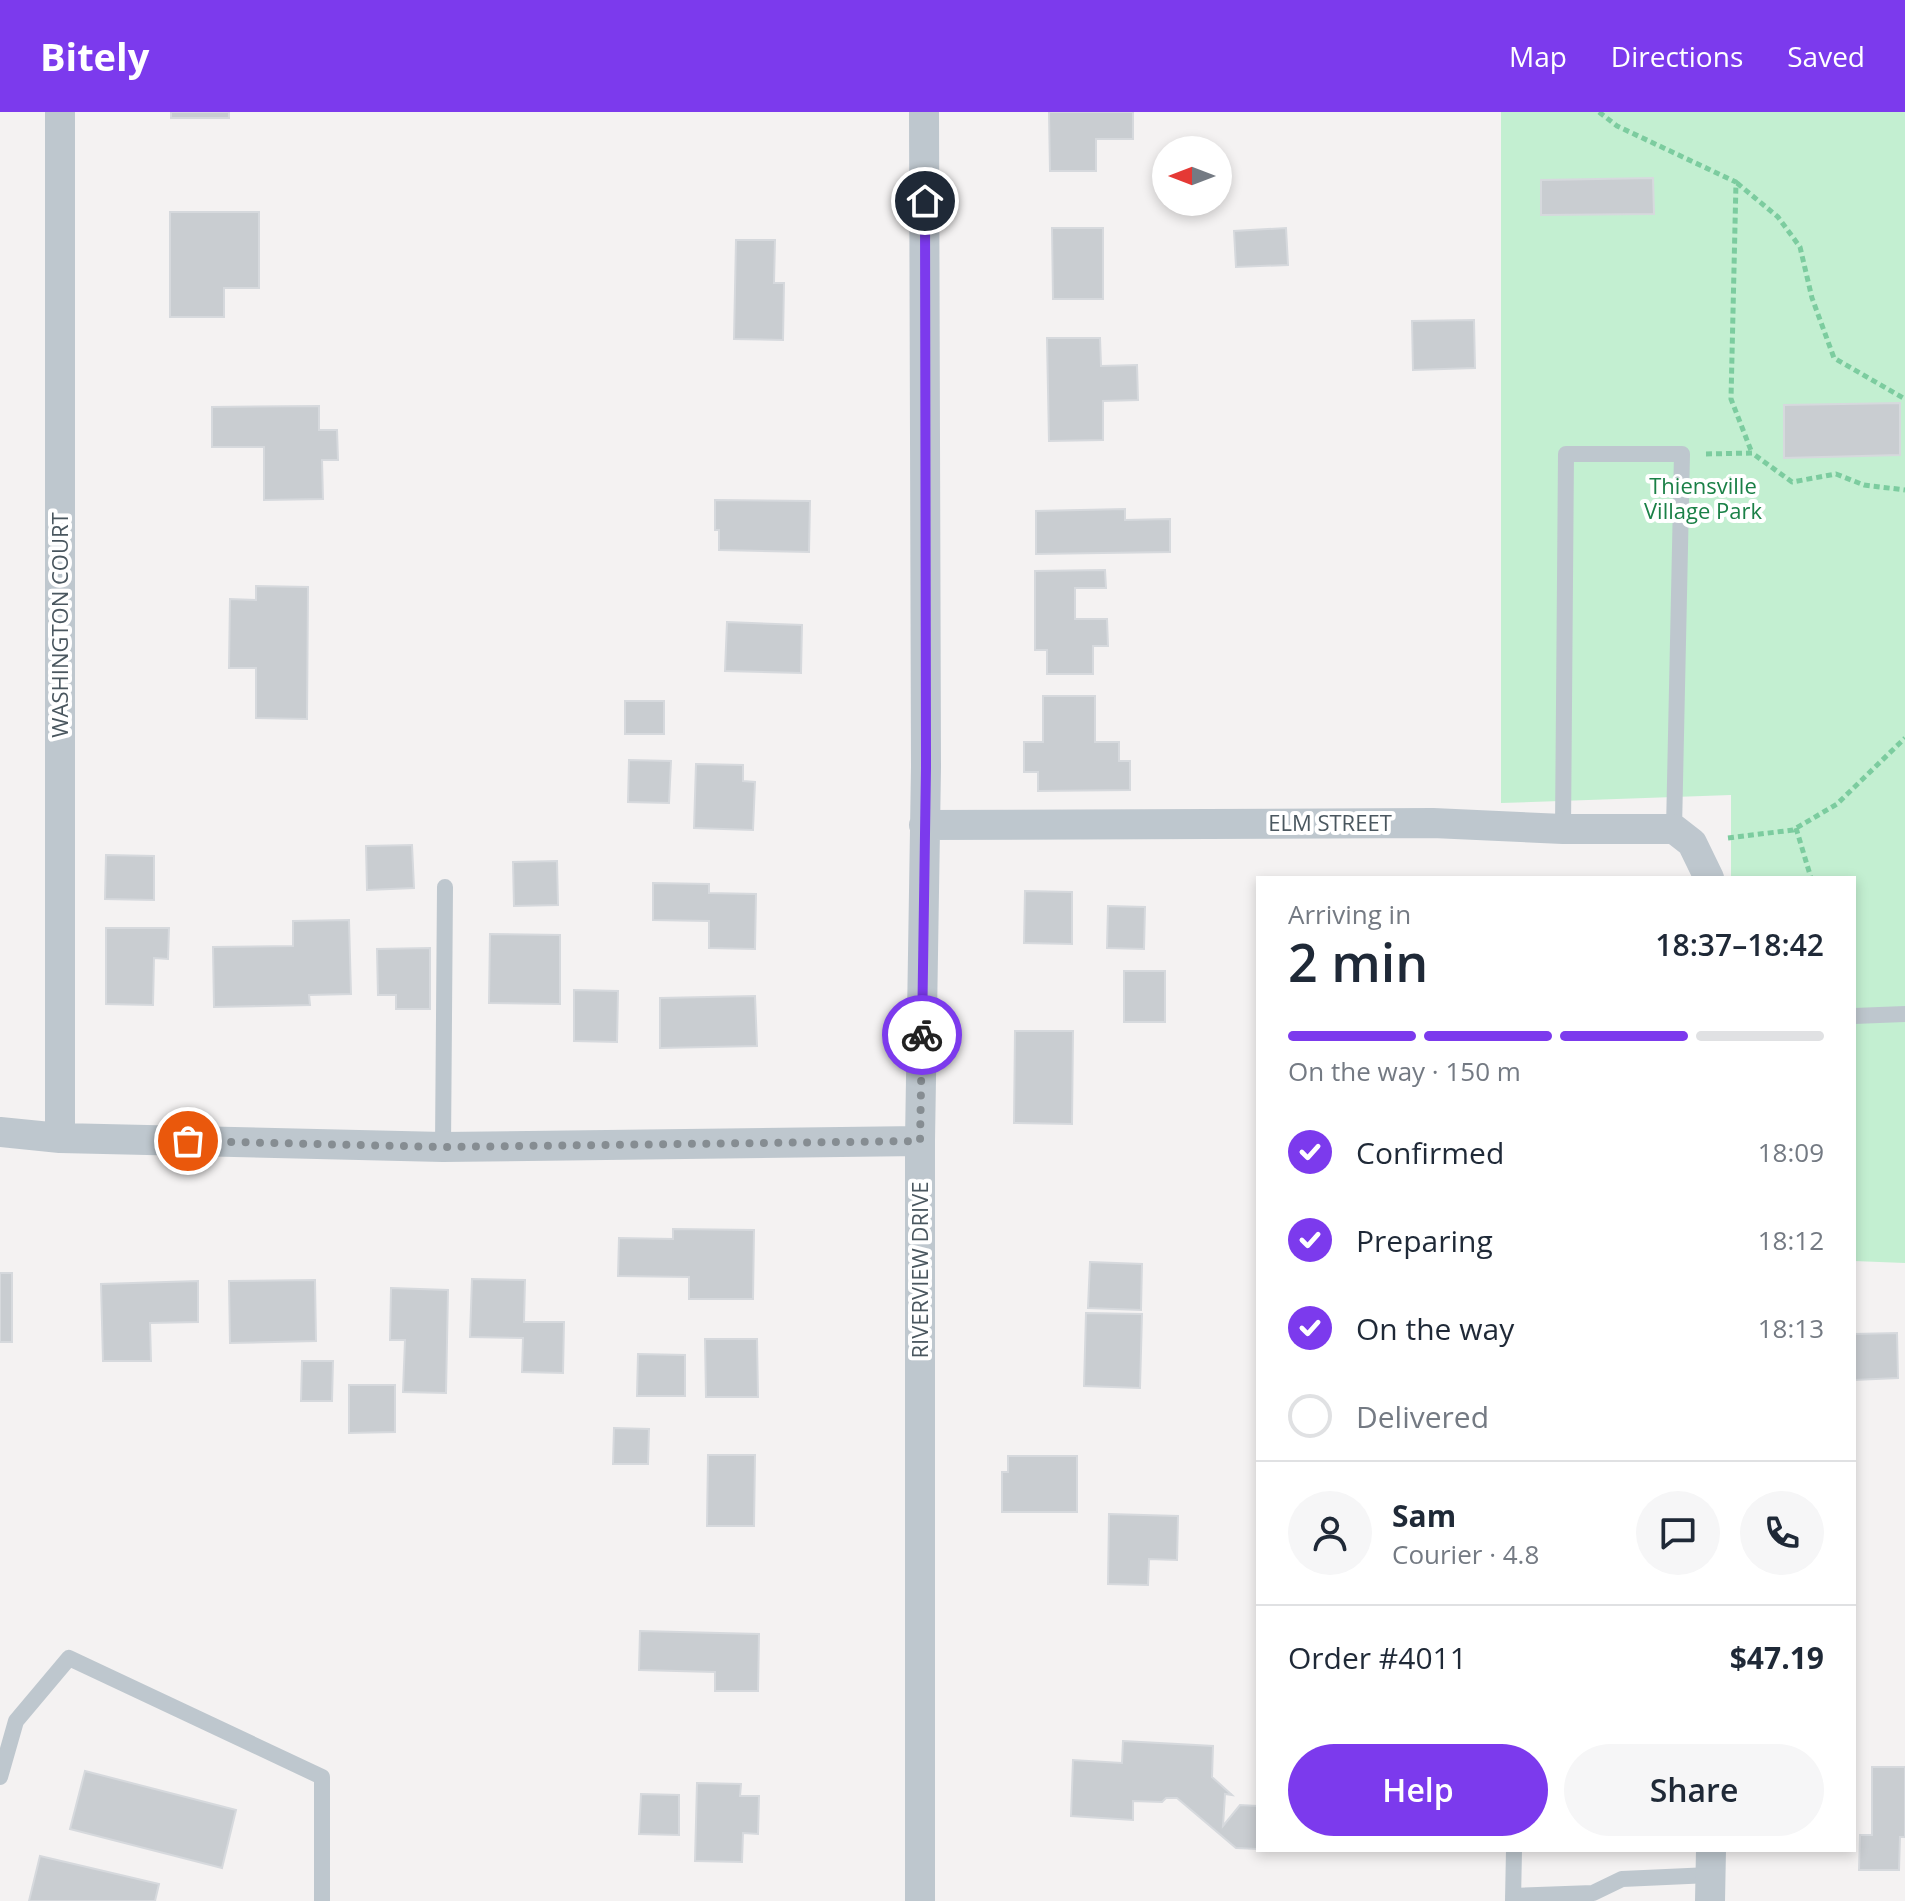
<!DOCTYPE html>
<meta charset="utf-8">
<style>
body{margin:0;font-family:"Open Sans",sans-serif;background:#f6f6f7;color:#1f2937;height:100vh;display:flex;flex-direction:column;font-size:30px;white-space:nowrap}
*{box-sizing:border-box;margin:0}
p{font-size:26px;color:#747a83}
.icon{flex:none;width:44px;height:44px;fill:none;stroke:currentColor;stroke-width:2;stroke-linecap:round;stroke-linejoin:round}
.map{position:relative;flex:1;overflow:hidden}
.panel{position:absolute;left:1256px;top:764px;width:600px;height:976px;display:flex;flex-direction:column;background:#fff;border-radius:0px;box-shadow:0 4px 12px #0003}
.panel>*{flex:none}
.needle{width:52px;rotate:270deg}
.buttons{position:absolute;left:1152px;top:24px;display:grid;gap:16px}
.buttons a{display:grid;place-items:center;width:80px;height:80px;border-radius:50%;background:#fff;box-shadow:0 4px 12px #0003;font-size:40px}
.pin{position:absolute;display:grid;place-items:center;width:68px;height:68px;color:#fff;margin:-34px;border:4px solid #fff;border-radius:50%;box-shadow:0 2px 8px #0007}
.courier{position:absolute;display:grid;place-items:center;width:80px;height:80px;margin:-40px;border:6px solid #7c3aed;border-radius:50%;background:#fff;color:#222;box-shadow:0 2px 10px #0007}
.head em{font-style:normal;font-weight:600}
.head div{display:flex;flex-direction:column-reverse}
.head{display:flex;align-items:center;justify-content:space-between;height:136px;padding:0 32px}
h1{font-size:52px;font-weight:600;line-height:60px}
.bar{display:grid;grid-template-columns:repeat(4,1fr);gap:12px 8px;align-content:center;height:96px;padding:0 32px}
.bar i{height:10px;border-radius:6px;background:#e0e1e3}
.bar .selected{background:#7c3aed}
.bar p{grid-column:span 4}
.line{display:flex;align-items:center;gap:20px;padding:0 32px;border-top:2px solid #e0e1e3}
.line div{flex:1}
.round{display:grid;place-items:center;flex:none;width:84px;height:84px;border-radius:42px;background:#f6f6f7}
ol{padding:0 32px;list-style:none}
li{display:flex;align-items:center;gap:24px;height:88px}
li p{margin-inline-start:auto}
li .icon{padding:8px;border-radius:50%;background:#7c3aed;color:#fff;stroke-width:4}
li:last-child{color:#747a83}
li i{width:44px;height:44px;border:4px solid #e0e1e3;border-radius:50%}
.action{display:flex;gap:16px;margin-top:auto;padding:16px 32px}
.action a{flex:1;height:92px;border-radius:48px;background:#7c3aed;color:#fff;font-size:32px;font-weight:600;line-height:92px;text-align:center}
.action a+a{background:#f6f6f7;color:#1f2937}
header{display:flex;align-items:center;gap:48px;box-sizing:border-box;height:112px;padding:0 40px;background:#7c3aed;color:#fff}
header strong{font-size:38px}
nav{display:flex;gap:44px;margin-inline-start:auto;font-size:28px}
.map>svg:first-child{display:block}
.green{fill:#c3efd1}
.building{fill:#c9cdd1;stroke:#d6d9dd;stroke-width:2}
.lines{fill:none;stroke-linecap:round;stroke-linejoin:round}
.path{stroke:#7ccc9f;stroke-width:5;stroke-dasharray:6 4;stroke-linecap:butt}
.lane{stroke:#bec7ce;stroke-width:16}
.street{stroke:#bec7ce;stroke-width:30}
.done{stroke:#868d92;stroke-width:8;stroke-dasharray:0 14.4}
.route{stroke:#7c3aed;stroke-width:10}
.labels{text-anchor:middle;stroke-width:8;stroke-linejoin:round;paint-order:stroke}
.park-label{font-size:22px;fill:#1b8047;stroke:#fff}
.street-label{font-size:22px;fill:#4a575f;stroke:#fff}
</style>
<header>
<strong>Bitely</strong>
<nav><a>Map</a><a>Directions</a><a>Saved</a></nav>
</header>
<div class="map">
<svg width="1905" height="1789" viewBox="0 0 1905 1789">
<rect width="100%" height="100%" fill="#f4f2f2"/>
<path class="green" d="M1501,0H1905V1151L1854,1149V766H1731V683L1501,691Z"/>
<path class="building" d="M171,0H229V6H171Z
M1049,0H1133V27H1096V59H1050Z
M1653,66L1654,102L1541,103V68Z
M170,100H259V176H224V205H170Z
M1052,116H1103V187H1053Z
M1286,116L1288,153L1236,155L1234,119Z
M736,128H775L774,171H784L783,228L734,227Z
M1474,208L1475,256L1413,258L1412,209Z
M1047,226H1100L1101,254L1137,253L1138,288L1103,289V328L1049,329Z
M1900,291V343L1784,346V293Z
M319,294V318H337L338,348H322L323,387L264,388V335H212V295Z
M715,388L810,389L809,440L719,438V418H715Z
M1125,397V408L1170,407V440L1036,442V399Z
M1105,458L1106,476H1075V507H1107L1108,534H1093V562H1047V538H1035V459Z
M256,474L308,475L307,607L256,606V556H229L230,487L256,488Z
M727,510L802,513L801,561L725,559Z
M1043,584H1095V630H1119V649H1130V678L1038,679V660H1024V630H1043Z
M625,589H664V622H625Z
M629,648L671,649L669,691L628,690Z
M696,652L743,653V669L755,670L753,718L694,716Z
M412,733L414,776L367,778L366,734Z
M106,743L154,744V788L105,787Z
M557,749L558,793L514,794L513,750Z
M653,771L709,772V781L756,782L755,837L709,836V809L653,808Z
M1025,779L1072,780V832L1024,831Z
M1108,794L1145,795L1144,837L1107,836Z
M349,808L351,882L309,883L310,893L214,895L213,835L293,834V809Z
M106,816H169L168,847L154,846L153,893L106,892Z
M490,822L560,823V892L489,891Z
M430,836V897H396V883H378L377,837Z
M1124,859H1165V910H1124Z
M574,878L618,879L617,930L574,929Z
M755,884L757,934L660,936V886Z
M1015,919H1073L1072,1012L1014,1011Z
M673,1117L754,1118L753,1187H689V1165L618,1164L619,1126L673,1127Z
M1090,1150L1142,1152L1141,1198L1088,1196Z
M0,1161H12V1230H0Z
M472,1167L525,1168L524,1210H564L563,1261L522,1260L523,1226L470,1225Z
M315,1168L316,1229L230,1231L229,1169Z
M198,1169V1210L150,1211L151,1249H103L101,1172Z
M391,1176L448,1178L446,1281L403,1280L405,1228H390Z
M1086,1201L1142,1202L1140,1276L1084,1274Z
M1897,1221L1898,1266L1854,1268V1222Z
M705,1227H757L758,1285H706Z
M638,1242L685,1243V1284H637Z
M302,1249H333L332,1289H301Z
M349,1273H395V1320L349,1321Z
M614,1316L649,1317L648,1352H613Z
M708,1343H755L754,1414H707Z
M1008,1344H1077V1400H1002V1360H1008Z
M1109,1402L1178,1404L1177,1448L1149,1447L1148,1473L1108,1472Z
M640,1519L759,1522L758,1579H715V1560L639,1558Z
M1123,1629L1213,1634L1212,1665L1232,1683L1225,1682L1223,1714L1240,1693L1257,1694L1258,1737L1236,1736L1177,1686H1166L1162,1690L1133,1689V1708L1071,1704L1073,1648L1122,1651Z
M1872,1655H1905V1725H1900L1899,1758H1859L1860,1723H1872Z
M85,1659L236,1698L222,1756L70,1717Z
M697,1671L741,1672L740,1684H759L758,1722L743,1721L742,1750L695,1749Z
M641,1682L679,1683V1723L639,1722Z
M40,1744L159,1772L155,1789H29Z"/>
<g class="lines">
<path class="path" d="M1599,0L1617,14L1736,70L1731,287L1752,341
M1737,71L1778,105L1800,135L1812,186L1834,246L1905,287
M1706,342L1752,341L1792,370L1836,362L1864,373L1905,378
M1796,716L1811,766
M1728,726L1793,718L1837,692L1905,626"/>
<path class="lane" d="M1563,717L1566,342H1682L1674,717
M1854,904L1905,902
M443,1035L445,775
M0,1665L16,1609L69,1546L322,1665V1789
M1513,1784L1593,1781L1622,1767L1710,1763
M1513,1789L1514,1738"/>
<path class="street" d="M60,0V1026
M924,713L1433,711L1563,717H1674L1692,731L1709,766
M0,1020L60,1026L443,1035L920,1029
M920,1789V1029L926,655L924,0
M1710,1789L1711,1738"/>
</g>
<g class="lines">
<path class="done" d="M188,1029L443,1035L920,1029L922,923"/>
<path class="route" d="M922,923L926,655L925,89"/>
</g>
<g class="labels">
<g class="park-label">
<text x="1703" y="382">Thiensville<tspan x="1703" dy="25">Village Park</tspan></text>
</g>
<g class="street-label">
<text transform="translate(60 513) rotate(-90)" y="8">WASHINGTON COURT</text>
<text x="1330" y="719">ELM STREET</text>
<text transform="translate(920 1158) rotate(-90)" y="8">RIVERVIEW DRIVE</text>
</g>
</g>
</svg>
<div class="buttons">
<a><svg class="needle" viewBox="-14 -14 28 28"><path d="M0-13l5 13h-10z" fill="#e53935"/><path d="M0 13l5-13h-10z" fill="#747a83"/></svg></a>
</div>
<div class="pin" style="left:188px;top:1029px;background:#ea580c"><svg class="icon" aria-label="bag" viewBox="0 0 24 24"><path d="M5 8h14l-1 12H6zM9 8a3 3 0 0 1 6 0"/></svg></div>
<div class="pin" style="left:925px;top:89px;background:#1f2937"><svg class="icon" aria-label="home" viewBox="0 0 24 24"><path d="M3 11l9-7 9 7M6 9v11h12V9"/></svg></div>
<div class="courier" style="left:922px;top:923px"><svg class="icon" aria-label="bike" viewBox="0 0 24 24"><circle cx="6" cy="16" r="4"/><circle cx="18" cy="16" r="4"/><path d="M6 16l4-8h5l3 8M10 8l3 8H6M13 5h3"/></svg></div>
<section class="panel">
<div class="head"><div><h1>2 min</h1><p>Arriving in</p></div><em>18:37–18:42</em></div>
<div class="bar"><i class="selected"></i><i class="selected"></i><i class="selected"></i><i></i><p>On the way · 150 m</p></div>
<ol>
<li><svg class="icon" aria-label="check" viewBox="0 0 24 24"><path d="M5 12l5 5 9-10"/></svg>Confirmed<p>18:09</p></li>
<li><svg class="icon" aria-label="check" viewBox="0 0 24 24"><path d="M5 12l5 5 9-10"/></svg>Preparing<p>18:12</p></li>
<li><svg class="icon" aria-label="check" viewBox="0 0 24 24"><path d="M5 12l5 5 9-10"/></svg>On the way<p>18:13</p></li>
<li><i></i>Delivered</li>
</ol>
<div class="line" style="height:144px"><a class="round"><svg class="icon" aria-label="person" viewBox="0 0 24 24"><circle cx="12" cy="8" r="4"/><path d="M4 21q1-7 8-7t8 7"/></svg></a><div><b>Sam</b><p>Courier · 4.8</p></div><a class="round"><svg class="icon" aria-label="chat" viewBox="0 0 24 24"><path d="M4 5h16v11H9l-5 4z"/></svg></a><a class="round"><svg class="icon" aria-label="phone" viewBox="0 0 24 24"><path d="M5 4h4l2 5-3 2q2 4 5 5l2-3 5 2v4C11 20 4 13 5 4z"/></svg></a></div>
<div class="line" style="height:104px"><div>Order #4011</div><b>$47.19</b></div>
<div class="action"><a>Help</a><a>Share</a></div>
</section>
</div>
